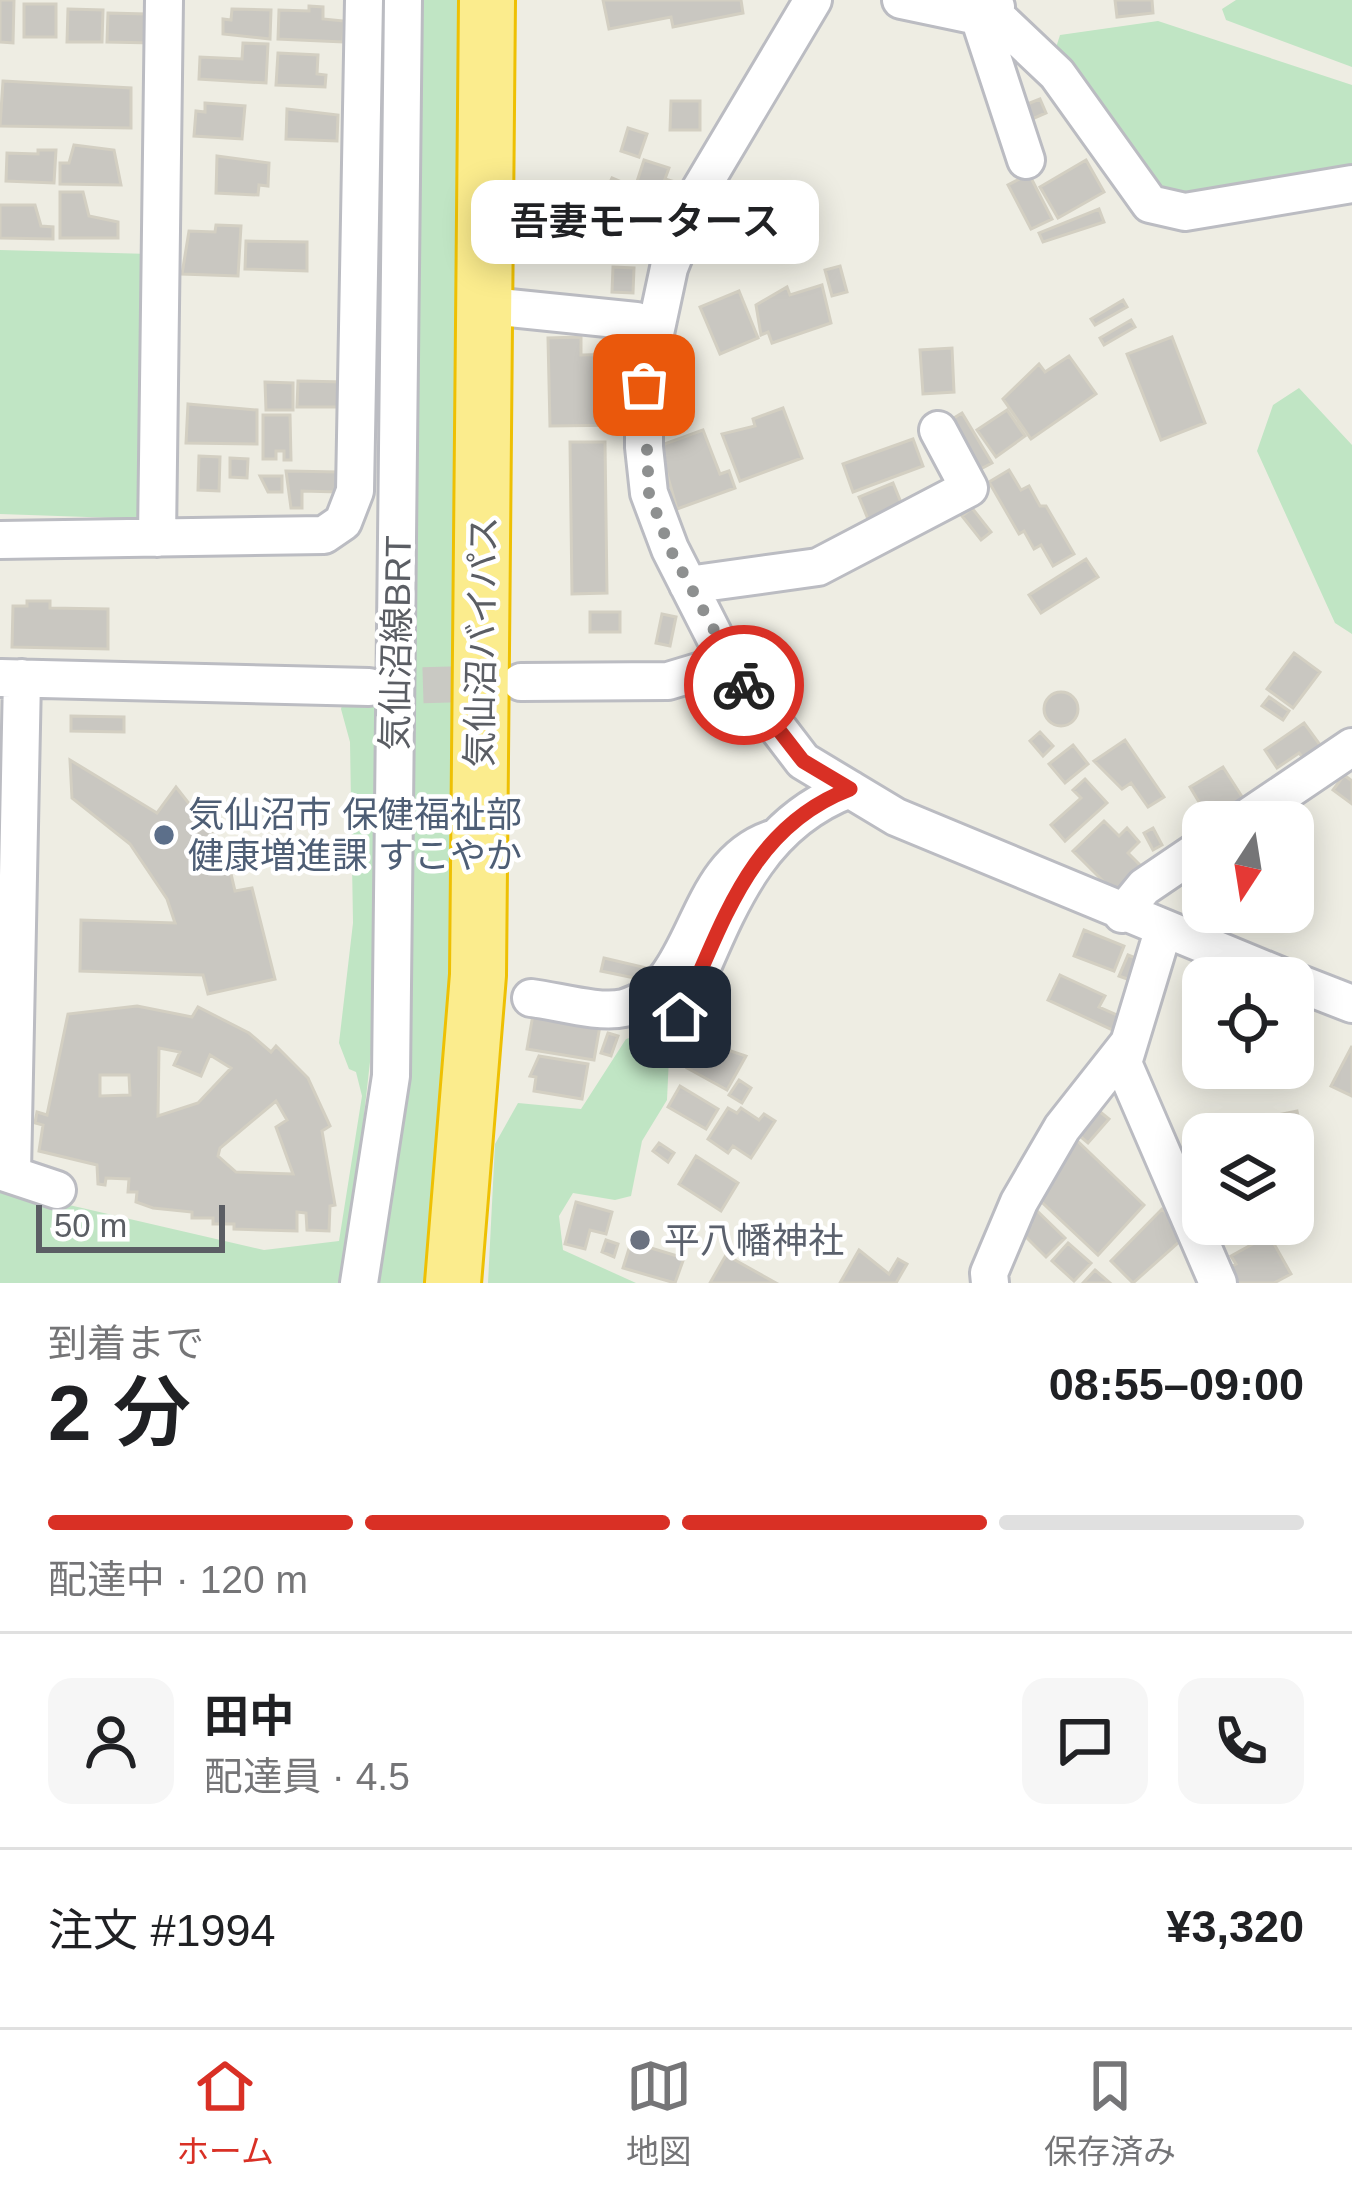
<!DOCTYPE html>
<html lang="ja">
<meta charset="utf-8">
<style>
body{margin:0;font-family:Arial,"Noto Sans JP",sans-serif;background:#f6f6f6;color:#202124;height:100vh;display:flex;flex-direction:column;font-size:45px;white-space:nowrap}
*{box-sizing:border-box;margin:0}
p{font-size:39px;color:#757577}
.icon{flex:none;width:66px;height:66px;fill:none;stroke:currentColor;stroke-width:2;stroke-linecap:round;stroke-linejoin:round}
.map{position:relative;height:1283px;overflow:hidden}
.sheet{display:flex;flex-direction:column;background:#fff;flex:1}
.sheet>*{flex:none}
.needle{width:78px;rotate:192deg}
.controls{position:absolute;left:1182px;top:801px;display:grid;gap:24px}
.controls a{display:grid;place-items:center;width:132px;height:132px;border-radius:24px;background:#fff;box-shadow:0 6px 30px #0003;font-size:60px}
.scale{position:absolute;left:36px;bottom:30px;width:189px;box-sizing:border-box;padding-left:12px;border:6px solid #5b5e64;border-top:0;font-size:33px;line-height:42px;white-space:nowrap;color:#5b5e64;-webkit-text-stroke:9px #fff;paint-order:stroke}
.pin{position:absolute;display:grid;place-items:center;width:102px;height:102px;color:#fff;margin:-51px;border-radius:24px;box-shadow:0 6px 18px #0006}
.courier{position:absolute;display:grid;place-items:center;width:120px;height:120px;margin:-60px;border:9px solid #d93025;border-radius:50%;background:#fff;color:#222;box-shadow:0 3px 15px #0007}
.bubble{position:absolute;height:84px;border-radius:24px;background:#fff;box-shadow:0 6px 30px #0003;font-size:39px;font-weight:600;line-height:84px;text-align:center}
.summary em{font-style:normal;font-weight:600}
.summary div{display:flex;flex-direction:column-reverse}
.summary{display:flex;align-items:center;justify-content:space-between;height:204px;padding:0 48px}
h1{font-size:78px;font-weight:600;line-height:90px}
.bar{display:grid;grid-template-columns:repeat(4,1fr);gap:18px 12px;align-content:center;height:144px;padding:0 48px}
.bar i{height:15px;border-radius:9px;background:#e0e0e0}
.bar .active{background:#d93025}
.bar p{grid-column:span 4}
.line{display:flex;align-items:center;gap:30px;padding:0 48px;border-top:3px solid #e0e0e0}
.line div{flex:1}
.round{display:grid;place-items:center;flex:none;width:126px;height:126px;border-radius:24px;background:#f6f6f6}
.tab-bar{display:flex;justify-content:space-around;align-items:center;height:168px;border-top:3px solid #e0e0e0;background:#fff;font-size:33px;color:#757577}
.tab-bar a{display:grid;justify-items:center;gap:6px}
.tab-bar .active{color:#d93025}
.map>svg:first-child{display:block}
.green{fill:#c0e5c4}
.building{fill:#c9c7c1;stroke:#d3cfc2;stroke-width:3;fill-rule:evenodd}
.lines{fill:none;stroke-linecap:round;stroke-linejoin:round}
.minor-tunnel{stroke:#c9c9c3;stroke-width:36;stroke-dasharray:36 18;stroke-linecap:butt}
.minor-casing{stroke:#bbbcc2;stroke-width:42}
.highway-casing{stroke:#eec003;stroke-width:60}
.minor{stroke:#fff;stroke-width:36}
.highway{stroke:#fbec8d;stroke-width:54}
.done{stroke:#8e9090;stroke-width:12;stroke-dasharray:0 21.6}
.route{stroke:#d93025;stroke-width:15}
.service-dot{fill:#5c6f8a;stroke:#fff;stroke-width:4.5}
.worship-dot{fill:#6b7280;stroke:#fff;stroke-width:4.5}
.labels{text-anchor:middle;stroke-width:9;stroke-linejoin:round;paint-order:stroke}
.street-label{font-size:36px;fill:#5b5e64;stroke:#fff}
.service-label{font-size:36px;fill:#4e5e75;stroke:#fff;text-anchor:start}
.worship-label{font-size:36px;fill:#5b616d;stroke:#fff;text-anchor:start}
</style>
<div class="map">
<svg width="1352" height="1283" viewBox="0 0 1352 1283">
<rect width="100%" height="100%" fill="#eeede3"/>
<path class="green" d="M408,0H470L467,633L442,1283H366L376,1241Z
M1236,0H1352V67L1226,20L1222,9Z
M1158,21L1352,85V182L1179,201L1148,195L1052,60L1060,35Z
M0,250L151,254L145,519L0,514Z
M1299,388L1352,445V634L1335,623L1257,451L1273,405Z
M356,691L390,708L385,1033L371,1053L358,1168L366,1206L350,1283H0V1189L264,1250L339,1241L362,1096L356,1072L349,1069L339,1043L353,923L350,742L341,709L344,697Z
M643,1034L669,1057L667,1100L642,1141L631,1196L615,1200L573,1193L559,1216L563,1250L636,1283H488L495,1144L518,1103L581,1109L626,1039Z"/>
<path class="building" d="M0,0H14L13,43L0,42Z
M603,0H741L743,13L673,27L671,17L609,29Z
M1115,0H1152L1153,13L1117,17Z
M24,4H56V37H24Z
M309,6L323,7V19L344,21L343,42L278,39L279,10L309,11Z
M68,9L103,10L102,42H67Z
M232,9L271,10L270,39L223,34V19L231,20Z
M108,13L146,14V25H153V43L107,42Z
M243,43L268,44L266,83L199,79L200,57L242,59Z
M278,53L318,55L317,74L326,75L325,87L276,85Z
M3,81L131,88V128L0,126Z
M1040,99L1046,113L1023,123L1017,108Z
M671,101H700V130H670Z
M205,103L245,106L242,139L194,136L196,111L205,112Z
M287,109L338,115L337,141L286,139Z
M628,128L647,134L639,157L621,151Z
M74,145L114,150L121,185L60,184V163H69Z
M38,150H56L54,183L6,181L7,153L38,154Z
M217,156L269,163L268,186L259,185L258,195L216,193Z
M644,160L669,168L665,179L675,182L656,240L622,228Z
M1086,160L1104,192L1058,218L1040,187Z
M1029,174L1052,219L1031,229L1008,185Z
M612,178L631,186L620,211L601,203Z
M60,192H83L89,216L118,222V238H60Z
M0,205H35L41,226L53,227V239L0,238Z
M1099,209L1104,222L1043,242L1039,233Z
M216,225L241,226L238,276L182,274L189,231L215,232Z
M560,225H596V258H560Z
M761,234L768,250L755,256L748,241Z
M246,241L307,242V271L245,269Z
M840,266L847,292L832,296L825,270Z
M613,267L634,268L633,293L612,292Z
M822,285L831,323L772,343L768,332L761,335L756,305L787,287L790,295Z
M739,291L758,338L720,354L700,307Z
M1123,300L1127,307L1095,325L1091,319Z
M1131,320L1135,327L1104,345L1100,338Z
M581,337V355L624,354L625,425L550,426L548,338Z
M1172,337L1205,423L1161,440L1127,354Z
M952,348L954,392L923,394L920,350Z
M1069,356L1096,394L1031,439L1003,399L1039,364L1045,372Z
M298,381L345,382L344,407H297Z
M265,382L293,383V410H266Z
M188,404L257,410V444L186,443Z
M783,408L802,458L740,481L722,434L755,426L753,419Z
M1007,410L1025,436L996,457L977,430Z
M962,413L992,463L973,473L944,424Z
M263,415H290L291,460H284V451H276V459H263Z
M703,430L720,474L729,471L735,488L677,509L659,446Z
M913,439L923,466L853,492L843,464Z
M570,442H605L607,593L572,594Z
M199,456L220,457L219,491L198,490Z
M230,458L248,459L247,478L230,477Z
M1009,470L1021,490L1029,486L1040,506H1046L1074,554L1053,566L1041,545L1034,549L1024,531L1019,534L989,482Z
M286,471L338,472V492L302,491V508H291Z
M260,476H282V492H268Z
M893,483L902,505L868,519L859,497Z
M972,508L991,532L981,540L962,516Z
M1086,559L1098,577L1041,613L1029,595Z
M27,601H50V608L108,609V649L12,647L13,606H27Z
M590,612H620V632H590Z
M662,614L676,617L670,646L656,643Z
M1294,653L1320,672L1293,708L1267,689Z
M1044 709a17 17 0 1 1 34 0a17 17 0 1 1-34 0Z
M1269,697L1289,711L1283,720L1262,706Z
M71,716L124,717V732L71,731Z
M1304,723L1323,749L1306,761L1299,753L1277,768L1265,750Z
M1040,732L1053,746L1043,756L1030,741Z
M1125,740L1164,797L1148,807L1131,783L1122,789L1094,761Z
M1073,745L1088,764L1065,783L1049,764Z
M70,760L157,813L176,787L234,861L229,865L235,891L252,888L275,979L208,994L203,975L80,971L81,920L175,923L167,899L130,844L72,798Z
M1223,767L1248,806L1211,822L1190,787Z
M1344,775L1352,781V804L1333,790Z
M1085,779L1107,803L1065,841L1051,825L1081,798L1073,790Z
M1203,818V835L1194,841L1186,828Z
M1104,821L1119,836L1127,828L1139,842L1128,853L1148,873L1121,899L1073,851Z
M1153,828L1162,845L1153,850L1144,833Z
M1084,930L1124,946L1114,971L1074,956Z
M1128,955L1141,960L1133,981L1119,976Z
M604,958L647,968L644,980L601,971Z
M1060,975L1105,996L1099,1007L1126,1019L1119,1033L1048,1000Z
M137,1006L192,1017L198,1007L249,1033L271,1052L276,1046L308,1078L330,1126L322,1131L335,1205L330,1206L329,1231L307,1230L306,1213L297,1212V1231L234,1229V1224H213V1218H192V1212L153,1208L136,1202L137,1192H128L129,1179L106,1178L105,1185L98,1184L97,1165L39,1151L43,1125L35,1123L37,1112L47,1115L68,1014ZM159,1048L180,1052L174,1065L201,1076L210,1055L231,1068L198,1103L158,1116ZM100,1075H129L130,1095L100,1096ZM276,1101L287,1120L276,1127L293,1174L236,1172L218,1156L220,1148Z
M534,1009L601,1020L594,1060L527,1049Z
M608,1033L618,1036L611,1056L601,1053Z
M701,1041L746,1056L727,1090L687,1068Z
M1352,1046V1096L1331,1086Z
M539,1056L588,1064L582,1099L534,1091L536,1077L530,1076Z
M739,1080L751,1088L742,1103L729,1095Z
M680,1086L718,1109L706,1129L668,1107Z
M1089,1103L1109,1119L1088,1143L1069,1127Z
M728,1108L737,1113L741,1108L759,1120L764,1114L775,1121L751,1158L733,1146L728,1153L708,1139Z
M1297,1111L1302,1133L1256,1134L1253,1120Z
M1235,1120L1243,1134H1211Z
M1066,1130L1144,1205L1098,1255L1031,1192Z
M1203,1138V1167L1191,1146Z
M659,1143L674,1153L668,1162L653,1151Z
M696,1156L738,1183L721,1211L679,1184Z
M576,1202L612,1212L606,1234L590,1230L585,1249L565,1244Z
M1030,1204L1065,1238L1046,1257L1022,1233L1031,1224L1020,1213Z
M1162,1209L1188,1234L1133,1283L1111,1261Z
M1248,1224H1261L1265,1231L1248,1242L1240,1229Z
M1269,1235L1291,1274L1274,1283H1238L1229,1267L1236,1264L1231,1256Z
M606,1240L618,1244L614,1257L602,1252Z
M631,1242L684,1258L675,1283L623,1268Z
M1068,1243L1091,1263L1074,1281L1052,1261Z
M859,1250L889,1274L898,1259L907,1264L896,1283H840Z
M726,1255L776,1283H710Z
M1095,1270L1110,1283H1083Z"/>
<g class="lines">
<path class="minor-tunnel" d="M369,687L500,683"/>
<g class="minor-casing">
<path id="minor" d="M813,0L700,190L669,268L644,385V447L649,493L670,549L728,663L803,761L896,817L1285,978
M901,0L1001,21L1057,74L1150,204L1185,212L1352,184
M996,7L979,17L1026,160
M509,308L636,321L641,363
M157,538L164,0
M0,540L324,535L343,522L355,491L364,0
M688,585L818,567L969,488L938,430
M1,678L369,687
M521,682L668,681L728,663
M1241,822L1352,747
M1122,914L1144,887L1203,847
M1163,931L1123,1063L1218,1283
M1293,981L1352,1004
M531,998C557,1001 599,1014 624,1008C701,986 689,867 772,839
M680,1017C723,925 748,827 850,789
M0,1171L57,1190
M12,1173L22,678
M359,1283L391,1076L403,0
M990,1283L989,1273L1019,1202L1062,1128L1129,1043"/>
</g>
<g class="highway-casing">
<path id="highway" d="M453,1283L478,975L487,0"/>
</g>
<use href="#minor" class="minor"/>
<use href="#highway" class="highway"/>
</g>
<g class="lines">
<path class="done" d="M644,385L649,493L670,549L744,685"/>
<path class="route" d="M680,1017C723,925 748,828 850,789L803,761L744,685"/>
</g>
<circle class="service-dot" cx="164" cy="835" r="12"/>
<circle class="worship-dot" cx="640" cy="1240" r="12"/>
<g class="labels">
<g class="street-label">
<text transform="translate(481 642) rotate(-89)" y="13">気仙沼バイパス</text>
<text transform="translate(396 643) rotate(-89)" y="13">気仙沼線BRT</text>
</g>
<g class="service-label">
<text x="188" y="827">気仙沼市 保健福祉部<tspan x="188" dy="41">健康増進課 すこやか</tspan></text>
</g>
<g class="worship-label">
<text x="664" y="1253">平八幡神社</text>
</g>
</g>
</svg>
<div class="controls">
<a><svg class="needle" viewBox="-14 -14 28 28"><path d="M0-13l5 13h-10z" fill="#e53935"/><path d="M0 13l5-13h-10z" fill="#757577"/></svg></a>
<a><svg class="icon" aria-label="locate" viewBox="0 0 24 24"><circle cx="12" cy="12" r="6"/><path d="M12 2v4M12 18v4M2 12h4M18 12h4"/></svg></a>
<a><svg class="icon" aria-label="layers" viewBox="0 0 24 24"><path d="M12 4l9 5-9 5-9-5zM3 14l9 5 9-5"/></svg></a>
</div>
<div class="scale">50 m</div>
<div class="pin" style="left:644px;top:385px;background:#ea580c"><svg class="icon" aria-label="bag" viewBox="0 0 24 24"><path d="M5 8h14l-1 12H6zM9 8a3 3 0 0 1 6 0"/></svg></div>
<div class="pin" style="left:680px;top:1017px;background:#1f2937"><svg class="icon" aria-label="home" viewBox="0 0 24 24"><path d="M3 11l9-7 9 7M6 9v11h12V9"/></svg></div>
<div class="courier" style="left:744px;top:685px"><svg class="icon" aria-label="bike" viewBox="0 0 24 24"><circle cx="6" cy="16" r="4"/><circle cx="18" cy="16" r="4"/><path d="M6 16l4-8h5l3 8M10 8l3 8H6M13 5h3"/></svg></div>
<div class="bubble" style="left:471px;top:180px;width:348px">吾妻モータース</div>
</div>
<section class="sheet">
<div class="summary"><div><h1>2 分</h1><p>到着まで</p></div><em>08:55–09:00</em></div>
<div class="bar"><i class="active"></i><i class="active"></i><i class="active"></i><i></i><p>配達中 · 120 m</p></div>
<div class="line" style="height:216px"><a class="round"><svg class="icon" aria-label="person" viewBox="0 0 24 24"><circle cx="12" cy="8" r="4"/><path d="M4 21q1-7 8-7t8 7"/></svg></a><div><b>田中</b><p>配達員 · 4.5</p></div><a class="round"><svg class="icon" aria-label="chat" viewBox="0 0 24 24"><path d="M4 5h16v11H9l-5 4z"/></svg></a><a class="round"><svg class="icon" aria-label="phone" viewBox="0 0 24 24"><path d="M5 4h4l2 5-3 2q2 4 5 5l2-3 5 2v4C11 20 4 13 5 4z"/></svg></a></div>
<div class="line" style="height:156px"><div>注文 #1994</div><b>¥3,320</b></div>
</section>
<nav class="tab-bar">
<a class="active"><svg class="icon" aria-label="home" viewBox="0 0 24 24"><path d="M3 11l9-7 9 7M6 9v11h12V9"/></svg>ホーム</a>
<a><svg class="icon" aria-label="map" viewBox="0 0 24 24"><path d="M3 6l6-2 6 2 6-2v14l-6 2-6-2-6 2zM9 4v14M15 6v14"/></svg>地図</a>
<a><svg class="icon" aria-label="saved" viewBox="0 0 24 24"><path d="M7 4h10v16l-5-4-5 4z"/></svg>保存済み</a>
</nav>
